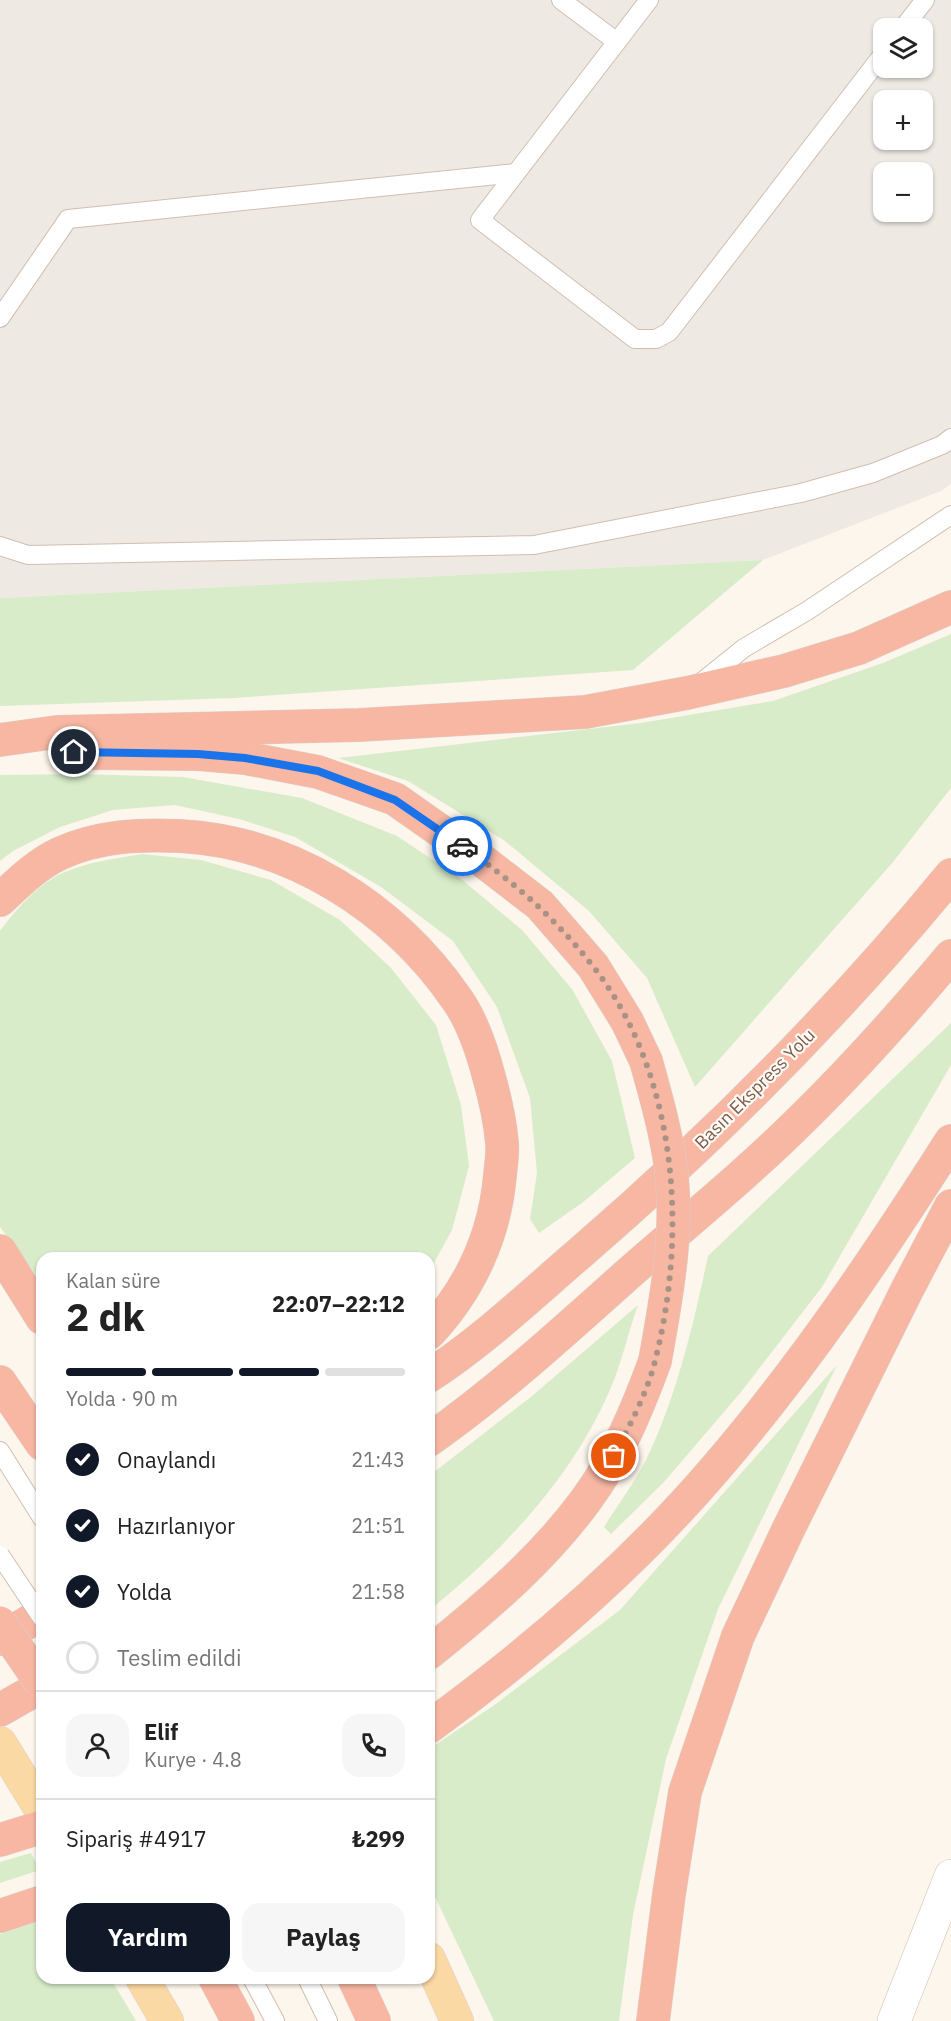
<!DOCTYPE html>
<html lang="tr">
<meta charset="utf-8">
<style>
body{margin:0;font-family:"IBM Plex Sans",sans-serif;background:#f6f6f6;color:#222;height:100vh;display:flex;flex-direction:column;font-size:22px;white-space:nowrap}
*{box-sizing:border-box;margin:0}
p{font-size:20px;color:#767676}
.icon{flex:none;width:33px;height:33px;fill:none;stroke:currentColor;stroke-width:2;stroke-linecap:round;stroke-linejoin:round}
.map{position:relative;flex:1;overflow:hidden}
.panel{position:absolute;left:36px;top:1252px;width:399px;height:732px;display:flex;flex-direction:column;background:#fff;border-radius:18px;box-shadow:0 2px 4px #0004}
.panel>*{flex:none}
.tools{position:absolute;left:873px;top:18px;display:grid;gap:12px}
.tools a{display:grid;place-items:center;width:60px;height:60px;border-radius:12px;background:#fff;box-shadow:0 2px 4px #0004;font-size:30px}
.pin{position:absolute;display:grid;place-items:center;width:51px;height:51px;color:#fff;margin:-26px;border:3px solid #fff;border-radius:50%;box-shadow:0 2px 6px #0007}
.courier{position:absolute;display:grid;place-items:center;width:60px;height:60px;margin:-30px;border:4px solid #1a73e8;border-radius:50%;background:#fff;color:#222;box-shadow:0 2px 8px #0007}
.headline em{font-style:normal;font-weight:700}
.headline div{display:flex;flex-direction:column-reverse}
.headline{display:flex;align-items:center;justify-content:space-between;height:102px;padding:0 30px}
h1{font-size:39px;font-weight:700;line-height:45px}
.bar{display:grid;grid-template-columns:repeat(4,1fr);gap:9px 6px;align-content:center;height:72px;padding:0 30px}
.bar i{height:8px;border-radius:4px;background:#e0e0e0}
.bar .selected{background:#111827}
.bar p{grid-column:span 4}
.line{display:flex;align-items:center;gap:15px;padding:0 30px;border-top:2px solid #e0e0e0}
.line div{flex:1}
.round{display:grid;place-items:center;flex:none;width:63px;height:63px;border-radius:18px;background:#f6f6f6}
ol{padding:0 30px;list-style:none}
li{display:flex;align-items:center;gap:18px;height:66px}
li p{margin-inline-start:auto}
li .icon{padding:6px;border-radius:50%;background:#111827;color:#fff;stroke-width:4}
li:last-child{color:#767676}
li i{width:33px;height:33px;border:3px solid #e0e0e0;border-radius:50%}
.cta{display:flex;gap:12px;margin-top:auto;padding:12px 30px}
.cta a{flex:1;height:69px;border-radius:18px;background:#111827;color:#fff;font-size:24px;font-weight:700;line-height:69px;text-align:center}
.cta a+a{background:#f6f6f6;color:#222}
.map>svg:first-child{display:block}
.industrial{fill:#efe9e4;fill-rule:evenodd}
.green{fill:#d8ecc9}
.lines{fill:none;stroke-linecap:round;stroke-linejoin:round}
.lane-casing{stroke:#d1beb0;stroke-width:20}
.street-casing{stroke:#d1beb0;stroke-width:34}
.primary-casing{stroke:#dad1cd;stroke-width:34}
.highway-casing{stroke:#dad1cd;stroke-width:34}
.lane{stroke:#fff;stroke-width:18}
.street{stroke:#fff;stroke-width:33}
.primary{stroke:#fbd9a5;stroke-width:33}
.highway{stroke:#f7b7a3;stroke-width:33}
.lane-bridge-casing{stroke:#d1beb0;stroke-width:20;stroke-linecap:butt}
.highway-bridge-casing{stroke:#dad1cd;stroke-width:34;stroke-linecap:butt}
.lane-bridge{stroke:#fff;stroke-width:18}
.highway-bridge{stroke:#f7b7a3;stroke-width:33}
.done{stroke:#a89285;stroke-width:6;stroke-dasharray:0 10.8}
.route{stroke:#1a73e8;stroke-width:8}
.labels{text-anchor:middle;stroke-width:4.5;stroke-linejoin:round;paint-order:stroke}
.street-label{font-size:18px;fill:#7a5c4d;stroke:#fffaf3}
</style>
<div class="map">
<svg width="951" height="2021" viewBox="0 0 951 2021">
<rect width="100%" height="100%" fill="#fdf6ec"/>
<path class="industrial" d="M0,0H951V484L941,491L763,560L0,598ZM884,28H922V68H884ZM884,100H922V140H884ZM884,172H922V212H884Z"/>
<path class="green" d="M763,560L633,670L234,698L0,706V598Z
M951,634V788L893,862L695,1087L647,978L589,911L505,841L408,781L338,758L641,723L773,701L883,663Z
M78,774L183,777L302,798L397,836L460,878L522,930L572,989L612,1061L635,1158L582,1203L539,1233L530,1219L537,1173L530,1098L497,1007L453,941L381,887L295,837L239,819L175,805L113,810L60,827L13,851L0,861V775Z
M142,854L201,860L271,880L340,920L391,968L436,1025L461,1105L469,1166L452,1230L429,1272V1258H42V1283L0,1227V931C14,912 32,891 53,878C79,863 113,859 142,854Z
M951,1023V1065L822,1287L741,1392L664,1482L611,1534L604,1527C617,1506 632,1486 644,1464C676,1400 693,1326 708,1256Z
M638,1305C628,1333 621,1365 609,1392C571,1479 502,1552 429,1610V1476L532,1396Z
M837,1365L718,1609L666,1759L633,1915L619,2021H494L429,1884V1749L493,1706L620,1610Z
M31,1853L40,1870L0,1883V1862Z
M42,1920V1978L111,1979L136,2021H0V1934Z"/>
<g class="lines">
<g class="lane-casing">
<path id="lane" d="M561,0L617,42
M649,0L480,220L635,339H656L669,332L884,53
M903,28L925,0
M0,318L68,219L516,173
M0,546L28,555L534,545L801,493L873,473L942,445L951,438
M698,685L744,648L807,611L951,515
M0,1451L42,1518
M252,1978L275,2021
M307,1978L328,2021"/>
</g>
<g class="street-casing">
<path id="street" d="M894,2021L951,1876"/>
</g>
<g class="primary-casing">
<path id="primary" d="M0,1743L42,1811
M429,1959L457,2021
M142,1978L167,2021"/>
</g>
<g class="highway-casing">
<path id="highway" d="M0,740L57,732L359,725L585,712L687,693L784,671L859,648L951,607
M88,753L198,754L245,758L318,772L395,799L479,858L540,905L593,966L627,1021L646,1061
M0,900C19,882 37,864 61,853C99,836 139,834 180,836C291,842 393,907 456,998C472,1020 482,1050 489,1077C495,1098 500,1121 502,1143C503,1153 501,1165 500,1175C495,1235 470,1289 429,1333
M0,1251L42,1318
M429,1376C483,1341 531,1295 580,1253C714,1137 839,1012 951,875
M0,1382L42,1444
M429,1440C500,1390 563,1332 628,1274C687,1222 748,1173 804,1117C856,1066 904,1012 951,956
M0,1639L42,1614
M429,1653C486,1607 542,1560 586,1500C617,1458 637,1410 655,1361
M0,1710L42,1686
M429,1727C532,1652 632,1566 715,1469C803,1367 879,1254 951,1141
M0,1840L42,1827
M0,1916L42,1902
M215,1978L238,2021
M354,1978L374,2021
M653,2021L669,1894L685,1792L738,1636L788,1530L908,1288L951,1206"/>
</g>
<use href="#lane" class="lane"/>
<use href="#street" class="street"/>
<use href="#primary" class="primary"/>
<use href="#highway" class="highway"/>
<g class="lane-bridge-casing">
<path id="lane-bridge" d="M0,1555L42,1618"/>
</g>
<g class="highway-bridge-casing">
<path id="highway-bridge" d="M646,1061C656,1097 666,1132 671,1169C679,1233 666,1299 655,1361
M0,1623L42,1684"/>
</g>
<use href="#lane-bridge" class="lane-bridge"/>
<use href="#highway-bridge" class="highway-bridge"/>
</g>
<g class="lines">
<path class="done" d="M462,846C513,881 554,917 592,965C678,1073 688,1232 655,1361C647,1394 629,1426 614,1456"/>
<path class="route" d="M74,752L198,754L245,758L318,771L395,800L462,846"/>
</g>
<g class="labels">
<g class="street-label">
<text transform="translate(755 1089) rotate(-45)" y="6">Basın Ekspress Yolu</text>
</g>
</g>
</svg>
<div class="tools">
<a><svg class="icon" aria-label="layers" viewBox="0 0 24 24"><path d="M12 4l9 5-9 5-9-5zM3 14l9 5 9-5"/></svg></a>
<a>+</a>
<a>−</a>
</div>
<div class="pin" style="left:614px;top:1456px;background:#ea580c"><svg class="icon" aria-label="bag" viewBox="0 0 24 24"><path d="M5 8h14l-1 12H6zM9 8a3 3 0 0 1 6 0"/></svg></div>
<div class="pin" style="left:74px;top:752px;background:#1f2937"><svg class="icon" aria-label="home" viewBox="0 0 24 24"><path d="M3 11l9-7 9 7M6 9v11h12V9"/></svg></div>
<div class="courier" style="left:462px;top:846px"><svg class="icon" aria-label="car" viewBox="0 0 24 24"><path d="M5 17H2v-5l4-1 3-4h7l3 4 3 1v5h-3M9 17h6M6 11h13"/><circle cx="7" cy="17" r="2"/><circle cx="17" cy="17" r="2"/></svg></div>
<section class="panel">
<div class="headline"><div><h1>2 dk</h1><p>Kalan süre</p></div><em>22:07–22:12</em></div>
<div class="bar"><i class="selected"></i><i class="selected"></i><i class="selected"></i><i></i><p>Yolda · 90 m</p></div>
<ol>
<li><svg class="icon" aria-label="check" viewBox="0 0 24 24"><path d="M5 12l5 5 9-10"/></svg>Onaylandı<p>21:43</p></li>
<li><svg class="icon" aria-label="check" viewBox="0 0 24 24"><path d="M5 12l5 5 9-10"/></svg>Hazırlanıyor<p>21:51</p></li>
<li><svg class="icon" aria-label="check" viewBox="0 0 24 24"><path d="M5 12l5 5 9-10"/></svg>Yolda<p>21:58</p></li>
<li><i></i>Teslim edildi</li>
</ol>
<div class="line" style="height:108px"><a class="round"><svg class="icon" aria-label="person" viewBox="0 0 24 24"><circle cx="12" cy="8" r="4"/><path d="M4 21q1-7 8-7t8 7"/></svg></a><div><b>Elif</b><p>Kurye · 4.8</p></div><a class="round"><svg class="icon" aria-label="phone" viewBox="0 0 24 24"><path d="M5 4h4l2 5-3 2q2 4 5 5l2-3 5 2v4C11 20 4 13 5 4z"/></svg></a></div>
<div class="line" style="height:78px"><div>Sipariş #4917</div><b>₺299</b></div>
<div class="cta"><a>Yardım</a><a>Paylaş</a></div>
</section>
</div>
